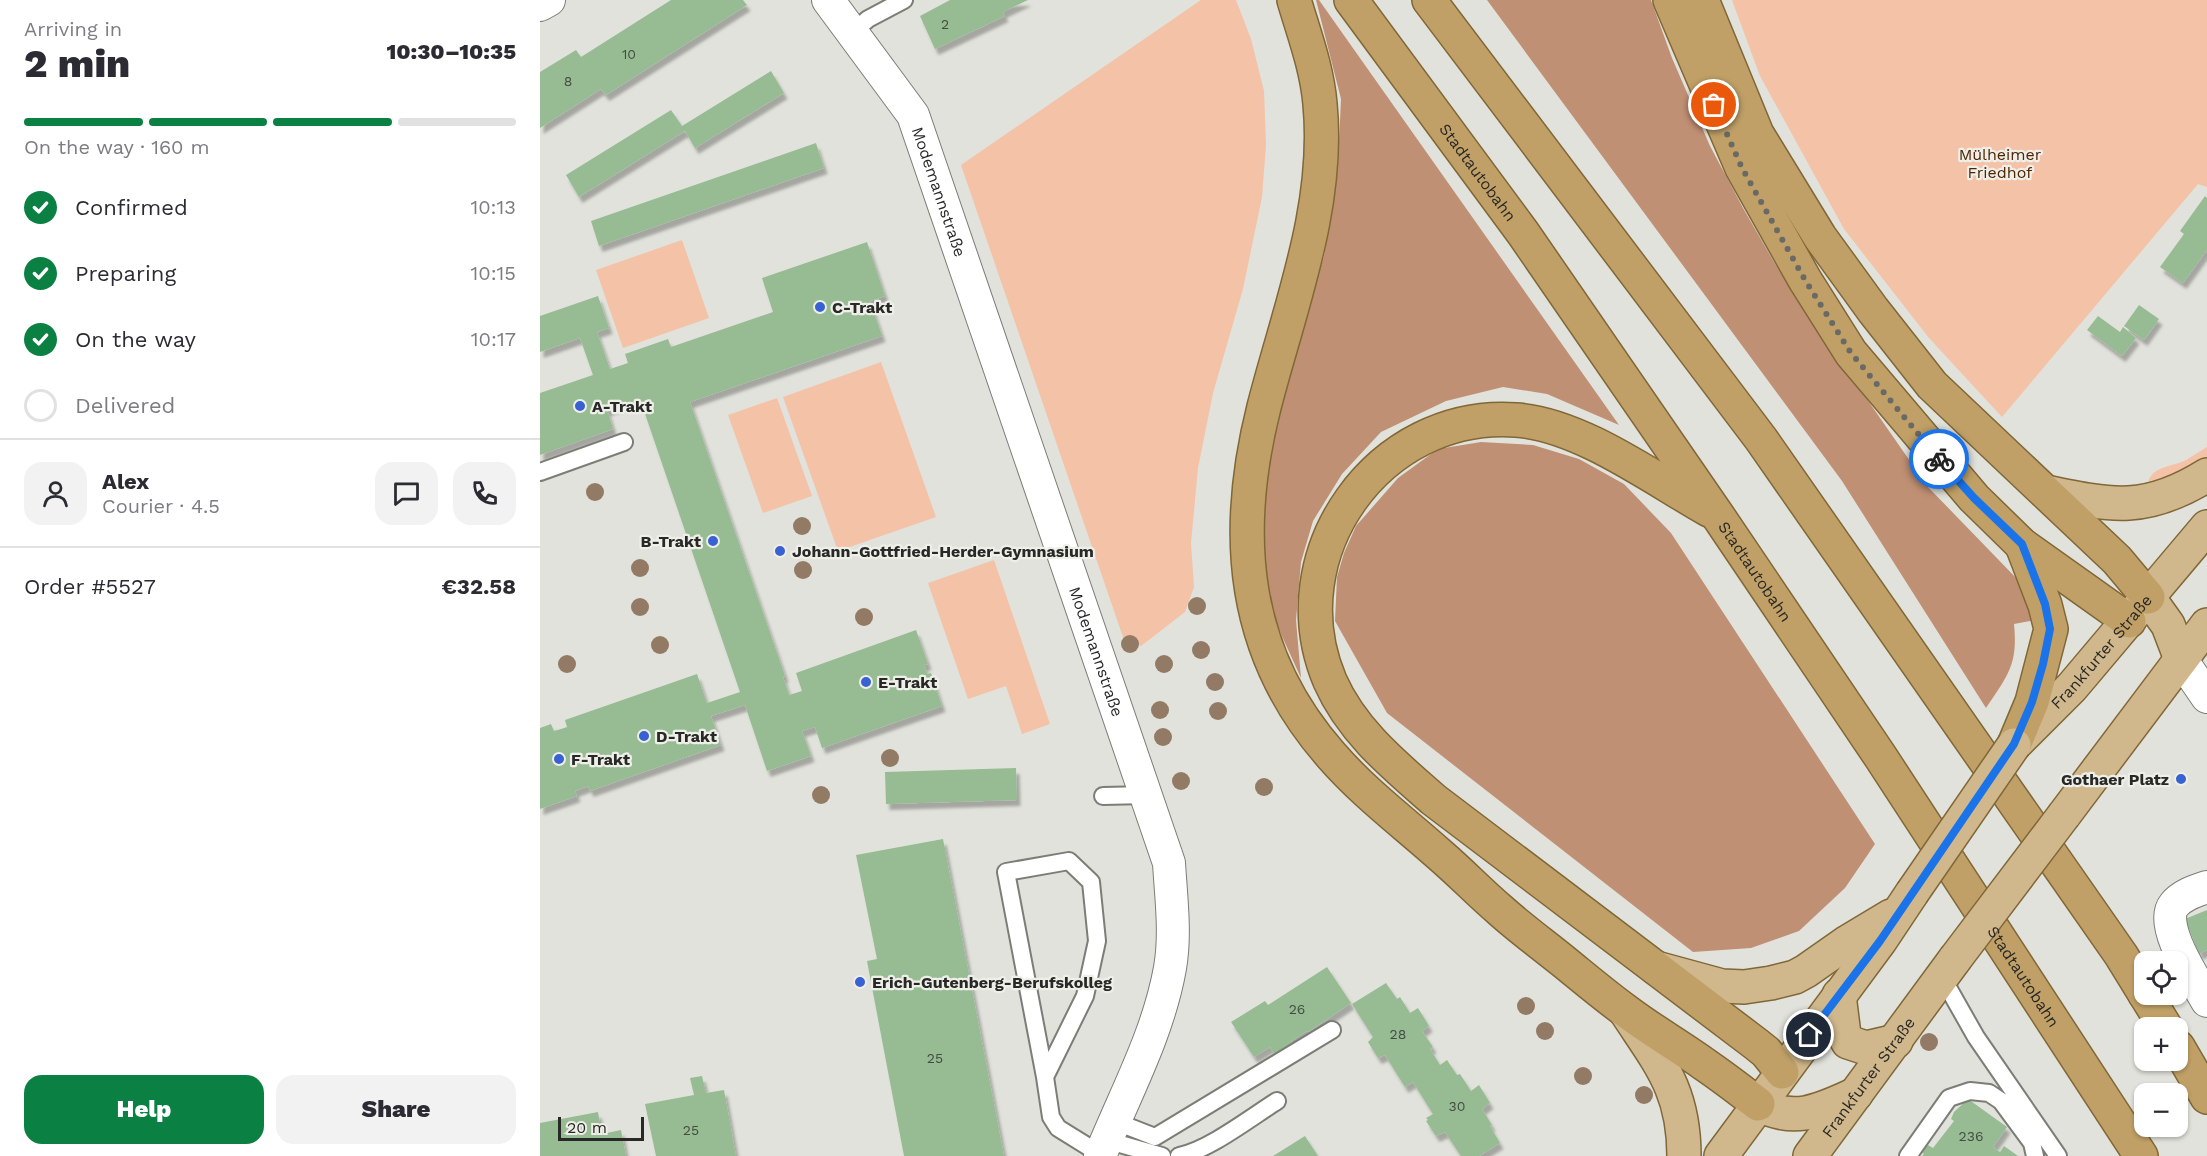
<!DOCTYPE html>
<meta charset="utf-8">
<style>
body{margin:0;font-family:"Work Sans",sans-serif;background:#f2f2f3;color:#2b2b33;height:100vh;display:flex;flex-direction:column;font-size:22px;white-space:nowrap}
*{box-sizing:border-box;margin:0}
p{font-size:20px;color:#7c7c81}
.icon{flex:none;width:33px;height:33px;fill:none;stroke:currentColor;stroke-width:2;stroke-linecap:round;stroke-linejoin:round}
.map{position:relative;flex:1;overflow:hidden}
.drawer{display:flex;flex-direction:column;background:#fff;width:540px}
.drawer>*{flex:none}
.controls{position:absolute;left:1594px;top:951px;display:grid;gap:12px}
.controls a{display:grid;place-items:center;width:54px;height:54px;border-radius:12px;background:#fff;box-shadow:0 2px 4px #0004;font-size:30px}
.scale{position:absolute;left:18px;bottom:15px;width:86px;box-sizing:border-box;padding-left:6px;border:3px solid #282826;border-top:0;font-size:16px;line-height:21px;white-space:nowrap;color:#282826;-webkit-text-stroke:4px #eeefe8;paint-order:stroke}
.pin{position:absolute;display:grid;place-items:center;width:51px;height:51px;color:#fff;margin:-26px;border:3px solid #fff;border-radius:50%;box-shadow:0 2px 6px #0007}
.courier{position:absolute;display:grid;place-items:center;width:60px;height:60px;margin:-30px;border:4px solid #1a73e8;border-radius:50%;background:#fff;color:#222;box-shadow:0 2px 8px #0007}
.summary em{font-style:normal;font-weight:800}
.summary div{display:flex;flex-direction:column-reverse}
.summary{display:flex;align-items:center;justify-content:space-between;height:102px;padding:0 24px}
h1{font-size:39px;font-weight:800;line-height:45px}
.bar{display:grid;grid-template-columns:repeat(4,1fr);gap:9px 6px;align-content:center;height:72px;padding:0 24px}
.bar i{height:8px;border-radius:4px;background:#e1e1e2}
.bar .current{background:#0b8043}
.bar p{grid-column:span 4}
.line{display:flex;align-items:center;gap:15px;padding:0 24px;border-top:2px solid #e1e1e2}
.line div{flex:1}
.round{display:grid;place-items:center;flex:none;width:63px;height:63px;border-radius:18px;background:#f2f2f3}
ol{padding:0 24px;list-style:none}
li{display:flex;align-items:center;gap:18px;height:66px}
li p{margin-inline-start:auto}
li .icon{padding:6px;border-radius:50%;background:#0b8043;color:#fff;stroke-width:4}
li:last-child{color:#7c7c81}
li i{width:33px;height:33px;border:3px solid #e1e1e2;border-radius:50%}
.button{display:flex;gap:12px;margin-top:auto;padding:12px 24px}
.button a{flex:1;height:69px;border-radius:18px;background:#0b8043;color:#fff;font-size:24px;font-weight:800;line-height:69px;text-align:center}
.button a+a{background:#f2f2f3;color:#2b2b33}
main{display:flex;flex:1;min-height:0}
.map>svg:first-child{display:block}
.green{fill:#f4c2a6}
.forest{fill:#c09074}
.building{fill:#97bc93;filter:url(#shadow)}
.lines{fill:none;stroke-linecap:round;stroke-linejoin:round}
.service-casing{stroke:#7c7d76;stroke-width:20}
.minor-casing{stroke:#7c7d76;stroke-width:34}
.primary-casing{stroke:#806737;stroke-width:36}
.trunk-casing{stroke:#806737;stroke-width:36}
.service{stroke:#fff;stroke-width:16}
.minor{stroke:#fff;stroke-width:32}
.primary{stroke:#d0b88c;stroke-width:33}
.trunk{stroke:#c0a066;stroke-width:33}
.primary-bridge-casing{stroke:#806737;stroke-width:36;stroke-linecap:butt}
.primary-bridge{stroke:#d0b88c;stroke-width:33}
.tree{fill:#927a65}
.done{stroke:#696965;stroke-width:6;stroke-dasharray:0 10.8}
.route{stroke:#1a73e8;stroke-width:8}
.poi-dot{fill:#3861d1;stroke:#eeefe8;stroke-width:2}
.labels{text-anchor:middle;stroke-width:4.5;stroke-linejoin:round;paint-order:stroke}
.number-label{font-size:14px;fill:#444d41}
.park-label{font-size:16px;fill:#522404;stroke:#eeefe8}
.street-label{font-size:16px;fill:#282826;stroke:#eeefe8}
.poi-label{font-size:16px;font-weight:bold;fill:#282826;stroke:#eeefe8;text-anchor:start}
</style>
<main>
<section class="drawer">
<div class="summary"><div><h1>2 min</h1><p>Arriving in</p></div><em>10:30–10:35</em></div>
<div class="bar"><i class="current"></i><i class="current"></i><i class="current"></i><i></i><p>On the way · 160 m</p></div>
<ol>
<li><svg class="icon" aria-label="check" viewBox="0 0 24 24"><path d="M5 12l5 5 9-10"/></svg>Confirmed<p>10:13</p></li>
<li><svg class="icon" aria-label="check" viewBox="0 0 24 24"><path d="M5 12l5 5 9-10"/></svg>Preparing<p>10:15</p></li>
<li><svg class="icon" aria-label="check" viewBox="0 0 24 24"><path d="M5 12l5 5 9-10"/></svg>On the way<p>10:17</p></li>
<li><i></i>Delivered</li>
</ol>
<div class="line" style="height:108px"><a class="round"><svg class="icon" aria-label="person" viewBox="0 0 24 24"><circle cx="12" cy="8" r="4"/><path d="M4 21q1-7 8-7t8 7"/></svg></a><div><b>Alex</b><p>Courier · 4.5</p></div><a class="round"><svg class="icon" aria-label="chat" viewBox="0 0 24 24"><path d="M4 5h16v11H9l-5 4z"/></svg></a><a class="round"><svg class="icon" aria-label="phone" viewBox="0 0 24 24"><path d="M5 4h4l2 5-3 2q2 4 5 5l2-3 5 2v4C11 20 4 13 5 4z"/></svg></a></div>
<div class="line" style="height:78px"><div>Order #5527</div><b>€32.58</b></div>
<div class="button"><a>Help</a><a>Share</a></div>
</section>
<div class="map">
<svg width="1667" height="1156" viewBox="0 0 1667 1156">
<defs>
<filter id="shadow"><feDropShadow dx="3.5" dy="6" stdDeviation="1.5" flood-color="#0004"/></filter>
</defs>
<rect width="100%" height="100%" fill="#e1e2db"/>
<path class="green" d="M661,0H696L711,39L724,91L726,145L722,197L703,289L673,393L658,468L651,543L654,587L645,612L601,646L584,640L421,165Z
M1192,0H1667V187L1658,184L1462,417L1389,338L1304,229L1220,76Z
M142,240L169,318L83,348L56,270Z
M341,362L396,517L298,551L243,397Z
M237,398L272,496L223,513L188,415Z
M1667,447V462L1654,471L1608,485C1609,466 1633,467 1646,460C1653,456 1660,451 1667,447Z
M454,560L510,724L482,734L466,686L428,699L388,583Z"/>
<path class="forest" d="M776,0H779L1079,425L1007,394L963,387L906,401L841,432L802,474L773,521L761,562L756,620L761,678L736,623L721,548L727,465L759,339L784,256L798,165L801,99Z
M947,0H1111L1132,58L1170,146L1203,208L1234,262L1265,310L1388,487L1480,582L1495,620L1474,624C1478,665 1468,675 1446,708L1302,481Z
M941,442L993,445L1039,459L1084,484L1131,533L1335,844L1305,888L1259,931L1211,948L1153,952L847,713L795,621L797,577L804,553L816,526L858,478L898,449Z"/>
<path class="building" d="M131,0H203L207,5L66,95L61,89L0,128V72L36,50L41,57Z
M410,0H488L463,12L465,16L395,49L380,16Z
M231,71L244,93L155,148L145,131L39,197L26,175L131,110L142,126Z
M276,143L284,168L59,246L51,221Z
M1665,196L1667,198V250L1643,283L1620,267L1644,234L1640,231Z
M327,242L345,296L330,301L342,336L150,402L245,676L243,677L249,695L262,691L256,673L376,630L388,664L384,665L386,670L387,674L391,673L402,706L282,748L275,727L262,731L271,756L227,771L205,705L171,716L181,745L50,791L48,786L35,791L37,796L0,809V728L11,724L14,731L21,729L27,727L25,720L157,674L167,703L200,692L100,399L67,410L73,429L0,455V393L53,375L40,338L0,352V316L58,296L69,328L57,332L70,369L88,363L85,354L128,339L131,347L233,312L222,278Z
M1599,305L1619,319L1604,340L1584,326Z
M1558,316L1580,332L1583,327L1596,338L1582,356L1547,330Z
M476,768L477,800L346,804L345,772Z
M403,839L464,1156H364L327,961L337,959L316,855Z
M1667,910V950L1659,954L1645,919Z
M787,967L811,1003L768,1032L767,1031L751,1041L754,1045L736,1057L730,1047L714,1057L691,1022L725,1001L728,1005Z
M846,983L857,999L860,997L870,1013L878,1008L889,1026L882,1031L893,1047L890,1049L900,1065L907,1060L917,1075L920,1074L931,1091L939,1085L950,1103L942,1109L952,1125L950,1126L960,1143L939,1156H921L905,1132L896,1136L886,1121L888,1120L886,1118L893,1114L873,1082L865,1087L845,1055L838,1058L828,1042L833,1037L812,1004Z
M162,1076L166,1093L184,1090L196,1156H116L105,1104L154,1095L150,1078Z
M1428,1099L1467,1127L1453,1147L1460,1152L1464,1146L1478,1156H1382L1384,1154L1381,1152L1382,1149L1388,1145L1393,1148L1414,1121L1411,1119L1414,1112Z
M58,1112L62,1134L81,1130L86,1156H0V1123Z
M765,1136L778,1156H733Z"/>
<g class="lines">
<g class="service-casing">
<path id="service" d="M312,33L328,19L364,0
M0,472L84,442
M563,796L607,795
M1402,977L1436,1037L1518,1156
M505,1077L545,996L557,941L551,882L529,861L466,872L505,1077L511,1117L518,1128L560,1154
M574,1121L615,1137L792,1030
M566,1140L622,1156
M639,1156C669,1150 710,1118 737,1101
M1368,1156L1409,1098L1430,1091L1449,1093L1461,1101L1492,1143L1495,1156"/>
</g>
<g class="minor-casing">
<g id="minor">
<path id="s1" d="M288,0L373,115L629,863C631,897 636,934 630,968C618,1035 585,1094 560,1156"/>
<path d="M0,5L9,0"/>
<path d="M1641,659L1667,697"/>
<path d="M1667,887C1655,891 1642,895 1634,905C1618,925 1656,981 1667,1001"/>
</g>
</g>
<g class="primary-casing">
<g id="primary">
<path d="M1506,492C1573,506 1606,513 1667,475"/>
<path d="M1608,597L1628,625L1641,659"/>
<path id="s2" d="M1474,745L1532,687L1667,527"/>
<path d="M1524,815L1667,625"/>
<path d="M1116,968L1182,986L1204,987L1231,983L1255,977L1266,971L1306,943L1351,916"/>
<path d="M1299,995L1304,1035L1308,1042L1326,1048L1356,1041"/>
<path d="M1086,1012C1120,1064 1144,1090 1144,1156"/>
<path d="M1218,1104C1255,1124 1281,1110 1316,1094"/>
<path d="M1181,1156L1340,941L1372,893"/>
<path id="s3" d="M1270,1156L1415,959"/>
</g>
</g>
<g class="trunk-casing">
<g id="trunk">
<path d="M754,0C764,34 777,68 780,104C790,208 749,309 724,407C692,534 701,653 791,755C824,793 863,822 900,855C921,873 939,892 960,910C980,928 1002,944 1023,961C1044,978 1064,995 1086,1011C1111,1030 1139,1046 1164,1064C1183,1077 1200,1090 1218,1104"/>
<path id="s4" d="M811,0L983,233L1178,516L1340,756L1601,1156"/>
<path d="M889,0L1221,439L1581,955L1605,994"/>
<path d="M1130,0L1202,168L1265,280L1311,353L1434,498L1482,545L1589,621"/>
<path d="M1162,0L1217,134L1280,237L1333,310L1392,385L1577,560L1608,597"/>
<path d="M1169,510C1114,479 1040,424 976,420C839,410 736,554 790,681C812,731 854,765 894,800L1216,1044L1226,1052L1242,1072"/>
<path d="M1474,745L1492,702L1511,629L1505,605L1482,545"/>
<path d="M1605,994L1626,1028"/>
<path d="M1638,1047L1667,1097"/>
</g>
</g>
<use href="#service" class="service"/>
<use href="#minor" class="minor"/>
<use href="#primary" class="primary"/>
<use href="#trunk" class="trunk"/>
<g class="primary-bridge-casing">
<path id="primary-bridge" d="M1372,893L1474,745
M1415,959L1524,815"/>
</g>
<use href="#primary-bridge" class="primary-bridge"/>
</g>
<g class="tree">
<circle cx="55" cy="492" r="9"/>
<circle cx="262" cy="526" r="9"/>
<circle cx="100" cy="568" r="9"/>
<circle cx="263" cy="570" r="9"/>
<circle cx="657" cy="606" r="9"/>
<circle cx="100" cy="607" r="9"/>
<circle cx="324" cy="617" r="9"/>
<circle cx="590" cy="644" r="9"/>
<circle cx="120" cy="645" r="9"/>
<circle cx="661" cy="650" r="9"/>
<circle cx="27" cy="664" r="9"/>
<circle cx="624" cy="664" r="9"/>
<circle cx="675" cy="682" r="9"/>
<circle cx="620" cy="710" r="9"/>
<circle cx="678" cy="711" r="9"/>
<circle cx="623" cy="737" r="9"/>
<circle cx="350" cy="758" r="9"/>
<circle cx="641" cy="781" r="9"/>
<circle cx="724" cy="787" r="9"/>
<circle cx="281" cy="795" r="9"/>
<circle cx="986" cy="1006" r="9"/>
<circle cx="1005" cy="1031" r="9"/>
<circle cx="1389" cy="1042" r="9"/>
<circle cx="1043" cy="1076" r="9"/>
<circle cx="1104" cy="1095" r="9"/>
</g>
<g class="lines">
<path class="done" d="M1174,105L1202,168L1265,280L1311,353L1399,459"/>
<path class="route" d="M1269,1035L1340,941L1474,744L1492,702L1503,664L1510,629L1505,604L1482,544L1434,498L1399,459"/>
</g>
<g class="poi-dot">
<circle cx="280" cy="307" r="6"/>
<circle cx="40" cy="406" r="6"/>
<circle cx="173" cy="541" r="6"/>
<circle cx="240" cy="551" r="6"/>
<circle cx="326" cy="682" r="6"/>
<circle cx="104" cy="736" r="6"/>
<circle cx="19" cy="759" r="6"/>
<circle cx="1641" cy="779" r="6"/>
<circle cx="320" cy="982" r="6"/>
</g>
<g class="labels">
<g class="number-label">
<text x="405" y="29">2</text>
<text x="89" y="59">10</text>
<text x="28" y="86">8</text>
<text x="757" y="1014">26</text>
<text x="858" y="1039">28</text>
<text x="395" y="1063">25</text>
<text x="917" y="1111">30</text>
<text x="151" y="1135">25</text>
<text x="1431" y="1141">236</text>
</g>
<g class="park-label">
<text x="1460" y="160">Mülheimer<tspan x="1460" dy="18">Friedhof</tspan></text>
</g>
<g class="street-label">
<text dy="6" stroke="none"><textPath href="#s4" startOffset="214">Stadtautobahn</textPath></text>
<text dy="6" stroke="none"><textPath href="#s1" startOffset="224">Modemannstraße</textPath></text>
<text dy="6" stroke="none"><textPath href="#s4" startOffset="700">Stadtautobahn</textPath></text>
<text dy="6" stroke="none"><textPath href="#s1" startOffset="710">Modemannstraße</textPath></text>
<text dy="6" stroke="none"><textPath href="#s2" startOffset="128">Frankfurter Straße</textPath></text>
<text dy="6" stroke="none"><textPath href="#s4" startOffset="1186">Stadtautobahn</textPath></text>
<text dy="6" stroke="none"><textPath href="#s3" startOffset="98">Frankfurter Straße</textPath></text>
</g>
<g class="poi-label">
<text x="292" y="313">C-Trakt</text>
<text x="52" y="412">A-Trakt</text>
<text x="161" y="547" text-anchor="end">B-Trakt</text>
<text x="252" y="557">Johann-Gottfried-Herder-Gymnasium</text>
<text x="338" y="688">E-Trakt</text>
<text x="116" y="742">D-Trakt</text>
<text x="31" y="765">F-Trakt</text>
<text x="1629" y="785" text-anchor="end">Gothaer Platz</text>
<text x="332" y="988">Erich-Gutenberg-Berufskolleg</text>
</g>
</g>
</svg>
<div class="controls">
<a><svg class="icon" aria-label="locate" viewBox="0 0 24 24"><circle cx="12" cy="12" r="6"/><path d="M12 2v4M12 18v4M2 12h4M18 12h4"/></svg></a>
<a>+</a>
<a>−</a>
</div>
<div class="scale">20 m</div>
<div class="pin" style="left:1174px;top:105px;background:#ea580c"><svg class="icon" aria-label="bag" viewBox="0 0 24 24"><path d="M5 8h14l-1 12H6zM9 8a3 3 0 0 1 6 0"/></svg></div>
<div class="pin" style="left:1269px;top:1035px;background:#1f2937"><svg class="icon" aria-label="home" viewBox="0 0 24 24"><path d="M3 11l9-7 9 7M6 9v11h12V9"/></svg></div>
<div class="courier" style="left:1399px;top:459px"><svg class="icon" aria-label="bike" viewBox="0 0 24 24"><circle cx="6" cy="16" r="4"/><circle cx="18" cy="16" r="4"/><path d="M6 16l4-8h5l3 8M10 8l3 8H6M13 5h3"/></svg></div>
</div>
</main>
